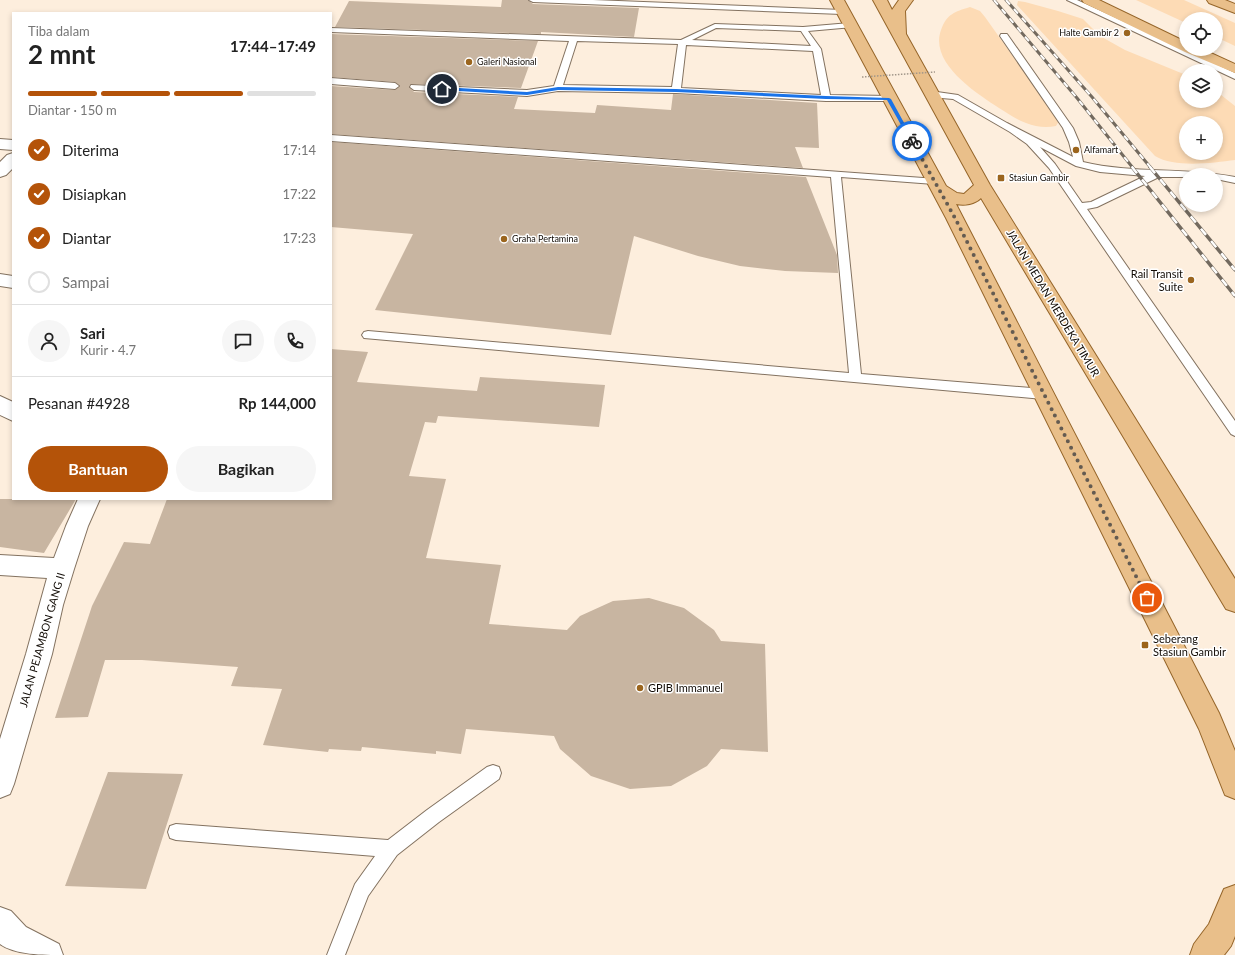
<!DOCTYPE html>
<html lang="id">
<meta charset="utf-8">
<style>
body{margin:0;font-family:Lato,sans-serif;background:#f6f6f6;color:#222;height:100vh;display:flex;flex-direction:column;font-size:15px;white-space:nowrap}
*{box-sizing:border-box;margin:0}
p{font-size:13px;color:#767676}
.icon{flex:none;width:22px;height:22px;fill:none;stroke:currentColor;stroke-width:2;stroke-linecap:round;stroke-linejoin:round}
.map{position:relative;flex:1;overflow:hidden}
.drawer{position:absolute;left:12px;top:12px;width:320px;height:488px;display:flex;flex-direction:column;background:#fff;border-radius:0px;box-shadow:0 2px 6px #0003}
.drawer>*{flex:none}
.buttons{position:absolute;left:1179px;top:12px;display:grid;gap:8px}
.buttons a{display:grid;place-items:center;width:44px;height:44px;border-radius:50%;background:#fff;box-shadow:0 2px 6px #0003;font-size:20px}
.pin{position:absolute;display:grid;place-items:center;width:34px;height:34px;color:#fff;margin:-17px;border:2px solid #fff;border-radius:50%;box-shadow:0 1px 4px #0007}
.courier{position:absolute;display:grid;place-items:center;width:40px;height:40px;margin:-20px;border:3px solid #1a73e8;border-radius:50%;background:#fff;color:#222;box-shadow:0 1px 5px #0007}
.summary em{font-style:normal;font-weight:700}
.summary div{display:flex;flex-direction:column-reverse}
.summary{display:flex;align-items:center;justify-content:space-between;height:68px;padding:0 16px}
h1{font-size:26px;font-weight:700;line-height:30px}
.bar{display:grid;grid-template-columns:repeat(4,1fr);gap:6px 4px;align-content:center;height:48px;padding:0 16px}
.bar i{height:5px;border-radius:3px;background:#e0e0e0}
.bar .selected{background:#b45309}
.bar p{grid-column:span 4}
.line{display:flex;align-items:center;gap:10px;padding:0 16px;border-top:1px solid #e0e0e0}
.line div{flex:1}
.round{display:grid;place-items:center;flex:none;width:42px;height:42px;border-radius:21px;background:#f6f6f6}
ol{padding:0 16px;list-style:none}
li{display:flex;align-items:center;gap:12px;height:44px}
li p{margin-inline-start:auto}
li .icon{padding:4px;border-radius:50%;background:#b45309;color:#fff;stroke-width:4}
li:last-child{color:#767676}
li i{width:22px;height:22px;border:2px solid #e0e0e0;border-radius:50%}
.primary-button{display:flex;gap:8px;margin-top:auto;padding:8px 16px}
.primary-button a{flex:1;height:46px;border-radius:24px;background:#b45309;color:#fff;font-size:16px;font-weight:700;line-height:46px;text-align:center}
.primary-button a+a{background:#f6f6f6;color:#222}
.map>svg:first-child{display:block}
.green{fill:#fddbb5;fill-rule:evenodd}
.building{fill:#c8b5a1}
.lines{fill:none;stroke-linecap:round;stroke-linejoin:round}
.lane-casing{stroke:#837260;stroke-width:2}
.street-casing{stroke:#837260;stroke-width:2}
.primary-casing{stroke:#956529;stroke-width:2}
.lane{fill:#fff;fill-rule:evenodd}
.street{fill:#fff;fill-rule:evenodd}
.primary{fill:#e9bf8a;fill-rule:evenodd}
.rail-far1-casing{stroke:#736a5f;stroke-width:3}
.rail-casing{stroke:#736a5f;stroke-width:3.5}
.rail-far1{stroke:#fff;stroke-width:2;stroke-dasharray:6;stroke-linecap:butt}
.rail{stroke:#fff;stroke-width:2.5;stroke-dasharray:8;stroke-linecap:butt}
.path-bridge{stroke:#a19689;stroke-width:1.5;stroke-dasharray:1.5 1.5;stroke-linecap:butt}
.route{fill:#1a73e8}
.done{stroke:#645b51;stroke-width:4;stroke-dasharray:0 7.2}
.poi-dot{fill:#9b651e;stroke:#fff;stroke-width:1.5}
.labels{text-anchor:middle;stroke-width:3;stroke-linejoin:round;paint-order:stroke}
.far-poi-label{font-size:9px;fill:#120c06;stroke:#fff;text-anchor:start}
.poi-label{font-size:11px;fill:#120c06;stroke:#fff;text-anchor:start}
.street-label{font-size:11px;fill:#120c06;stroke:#fff}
</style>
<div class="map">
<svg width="1235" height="955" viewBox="0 0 1235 955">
<rect width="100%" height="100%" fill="#fdeedd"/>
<path class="green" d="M1136,0H1184L1235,23V46L1216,37V19H1186V23Z
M1018,1L1025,2L1058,11L1083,19L1100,36L1125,50L1186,75V101H1216V91L1235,106V160C1212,163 1175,168 1155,156L1017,5ZM1186,123H1216V153H1186Z
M970,7L980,11L985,17L1059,121L1056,126C1046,128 1036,127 1026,123C1017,120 1007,113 999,108C976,93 929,63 941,30C947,14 954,12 970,7Z"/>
<path class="building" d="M502,0H528L533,4L639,8L634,37L541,32V34L335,27L349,1L501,7Z
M331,34L538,41L521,88L411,84L409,86L414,92L518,97L514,109L595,113L597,105L671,110L673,94L817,103L819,148L795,147L803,168L331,134V86L395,90L400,86L395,82L331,77Z
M331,142L806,177L837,255L838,273L785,271L740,266L698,256L634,236L611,335L375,310L413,234L331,227Z
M331,349L368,352L357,382L477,391L480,377L605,385L599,427L438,416L436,423L425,422L409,476L446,479L426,558L501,565L489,624L567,630L580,616L613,601L649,598L684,608L714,630L721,641L765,644L768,752L721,749L707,766L671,786L630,789L591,776L560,749L554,736L466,729L461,754L436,751V754L362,747L361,751L329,749L328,752L263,745L282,689L231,686L238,667L142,660H105L88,717L55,718L92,606L124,542L150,544L167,499H331Z
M0,499H76L44,553L0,547Z
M108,772L183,774L146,889L65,886Z"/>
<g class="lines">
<g class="lane-casing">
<path id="lane" d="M529,0H593L842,10L846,12L842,14L533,2Z
M1067,0H1077L1235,73V79Z
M850,23L854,25L853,27L808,31L821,49L830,95L889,96L892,97L893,99L892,101H826L676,93L558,91L527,96L414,90L410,87L411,85L527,90L554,86L569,41L331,32V28L681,40L715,24L803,27ZM716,28L801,31L811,46L692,40ZM577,41L678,44L672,87L563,85ZM686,45L813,51L821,95L681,88Z
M1001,34H1007L1073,128L1079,142L1083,162C1133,174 1186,167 1235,177V183L1216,179V175H1186V177H1159L1097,207L1087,209L1235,421V436L1231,434L1049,168L1027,144L1010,132L953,99L930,97L926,94L930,91L958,95L1007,123L1073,157L1069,142L1063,128L1000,36ZM1040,147L1076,166L1100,172L1145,176L1091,202L1082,203L1055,164Z
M331,78L395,83L399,86L395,89L331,84Z
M331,135L937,179L939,181L937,183L934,184L841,177L861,374L1043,389L1047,391L1049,394L1047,397L1043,399L364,338L362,335L364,332L368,331L849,373L831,177L331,141Z
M493,765L499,767L501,773L499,779L439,822L397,855L368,896L345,955H327L355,884L375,856L176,840L170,838L168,832L170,826L176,824L388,840L427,810L487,767Z"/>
</g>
<g class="street-casing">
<path id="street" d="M0,139L13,140V150L0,149Z
M13,153V168L6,175L0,177V162L7,155Z
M0,274L13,276V288L0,286Z
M0,396L13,402V421L0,415Z
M78,499H100L88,526L74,569L63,605L52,654L14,784L10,794L0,798V739L26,654L47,578L0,575V555L54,558L66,526Z
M0,907L11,911L26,927L59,944L63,955C43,955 15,955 0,944Z"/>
</g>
<g class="primary-casing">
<path id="primary" d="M830,0H844L946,186L957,193L964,194L974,185L873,0H887L892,10L899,0H913L905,11L906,34L990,185L1235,579V612L1226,609L981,198C975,204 965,206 956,204L1219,713L1235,751V799L1225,795L1199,729L946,218Z
M1082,0H1099L1186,42V49H1202L1235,64V73L1185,52L1084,3Z
M1207,0H1225L1235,4V13L1209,3Z
M1235,885V936L1231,946L1224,955H1190L1194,944L1209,924L1224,889Z"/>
</g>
<use href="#lane" class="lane"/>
<use href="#street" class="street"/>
<use href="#primary" class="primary"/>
<g class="rail-far1-casing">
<path id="rail-far1" d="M994,0L1077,98L1133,168
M1006,0L1092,97L1151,168"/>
</g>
<g class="rail-casing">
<path id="rail" d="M1132,167L1235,296
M1150,167L1235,270"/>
</g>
<use href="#rail-far1" class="rail-far1"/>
<use href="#rail" class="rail"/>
<path class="path-bridge" d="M862,77L935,72"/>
</g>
<path class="route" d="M442,87L527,92L558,87L676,89L826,96L889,98L891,99L914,141L912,142L910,141L887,100L826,99L676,92L558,90L527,95L441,90Z"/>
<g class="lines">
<path class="done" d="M912,141L955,218L1147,598"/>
</g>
<g class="poi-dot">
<circle cx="1127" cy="33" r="4"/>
<circle cx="469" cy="62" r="4"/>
<circle cx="1076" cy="150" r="4"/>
<rect x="997" y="174" width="8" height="8" rx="2"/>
<circle cx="504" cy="239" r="4"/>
<circle cx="1191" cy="280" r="4"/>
<rect x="1141" y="641" width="8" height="8" rx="2"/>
<circle cx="640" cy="688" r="4"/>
</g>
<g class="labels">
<g class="far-poi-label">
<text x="1119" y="36" text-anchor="end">Halte Gambir 2</text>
<text x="477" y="65">Galeri Nasional</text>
<text x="1084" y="153">Alfamart</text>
<text x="1009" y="181">Stasiun Gambir</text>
<text x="512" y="242">Graha Pertamina</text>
</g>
<g class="poi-label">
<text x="1183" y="278" text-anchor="end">Rail Transit<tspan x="1183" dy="13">Suite</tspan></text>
<text x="1153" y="643">Seberang<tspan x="1153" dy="13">Stasiun Gambir</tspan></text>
<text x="648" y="692">GPIB Immanuel</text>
</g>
<g class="street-label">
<text transform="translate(1053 303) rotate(59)" y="4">JALAN MEDAN MERDEKA TIMUR</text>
<text transform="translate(42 640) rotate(-74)" y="4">JALAN PEJAMBON GANG II</text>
</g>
</g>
</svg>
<div class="buttons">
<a><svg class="icon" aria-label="locate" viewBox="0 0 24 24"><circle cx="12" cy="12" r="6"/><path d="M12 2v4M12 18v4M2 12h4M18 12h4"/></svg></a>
<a><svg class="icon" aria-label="layers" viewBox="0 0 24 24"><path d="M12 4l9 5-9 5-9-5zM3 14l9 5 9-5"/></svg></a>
<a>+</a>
<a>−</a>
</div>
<div class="pin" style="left:1147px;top:598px;background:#ea580c"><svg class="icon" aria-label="bag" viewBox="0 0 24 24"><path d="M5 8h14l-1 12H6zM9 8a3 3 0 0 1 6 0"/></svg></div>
<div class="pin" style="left:442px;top:89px;background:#1f2937"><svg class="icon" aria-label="home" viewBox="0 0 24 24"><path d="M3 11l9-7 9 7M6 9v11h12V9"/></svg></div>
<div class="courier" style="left:912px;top:141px"><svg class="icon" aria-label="bike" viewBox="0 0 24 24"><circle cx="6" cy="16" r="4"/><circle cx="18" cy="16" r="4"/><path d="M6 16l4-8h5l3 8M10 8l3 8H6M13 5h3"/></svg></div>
<section class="drawer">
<div class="summary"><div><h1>2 mnt</h1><p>Tiba dalam</p></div><em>17:44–17:49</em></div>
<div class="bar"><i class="selected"></i><i class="selected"></i><i class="selected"></i><i></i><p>Diantar · 150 m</p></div>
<ol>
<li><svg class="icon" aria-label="check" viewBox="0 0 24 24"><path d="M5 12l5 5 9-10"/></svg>Diterima<p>17:14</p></li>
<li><svg class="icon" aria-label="check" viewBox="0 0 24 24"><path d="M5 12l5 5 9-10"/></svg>Disiapkan<p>17:22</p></li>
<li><svg class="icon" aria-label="check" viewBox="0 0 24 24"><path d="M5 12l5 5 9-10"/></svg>Diantar<p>17:23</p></li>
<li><i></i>Sampai</li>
</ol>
<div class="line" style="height:72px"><a class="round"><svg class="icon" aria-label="person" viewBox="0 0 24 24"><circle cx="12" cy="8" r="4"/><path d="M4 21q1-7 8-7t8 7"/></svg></a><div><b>Sari</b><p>Kurir · 4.7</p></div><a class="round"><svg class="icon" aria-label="chat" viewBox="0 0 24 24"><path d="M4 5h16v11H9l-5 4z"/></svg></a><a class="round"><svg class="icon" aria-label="phone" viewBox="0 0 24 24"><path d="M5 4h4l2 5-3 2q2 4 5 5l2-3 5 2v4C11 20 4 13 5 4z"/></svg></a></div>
<div class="line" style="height:52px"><div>Pesanan #4928</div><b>Rp 144,000</b></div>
<div class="primary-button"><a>Bantuan</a><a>Bagikan</a></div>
</section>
</div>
